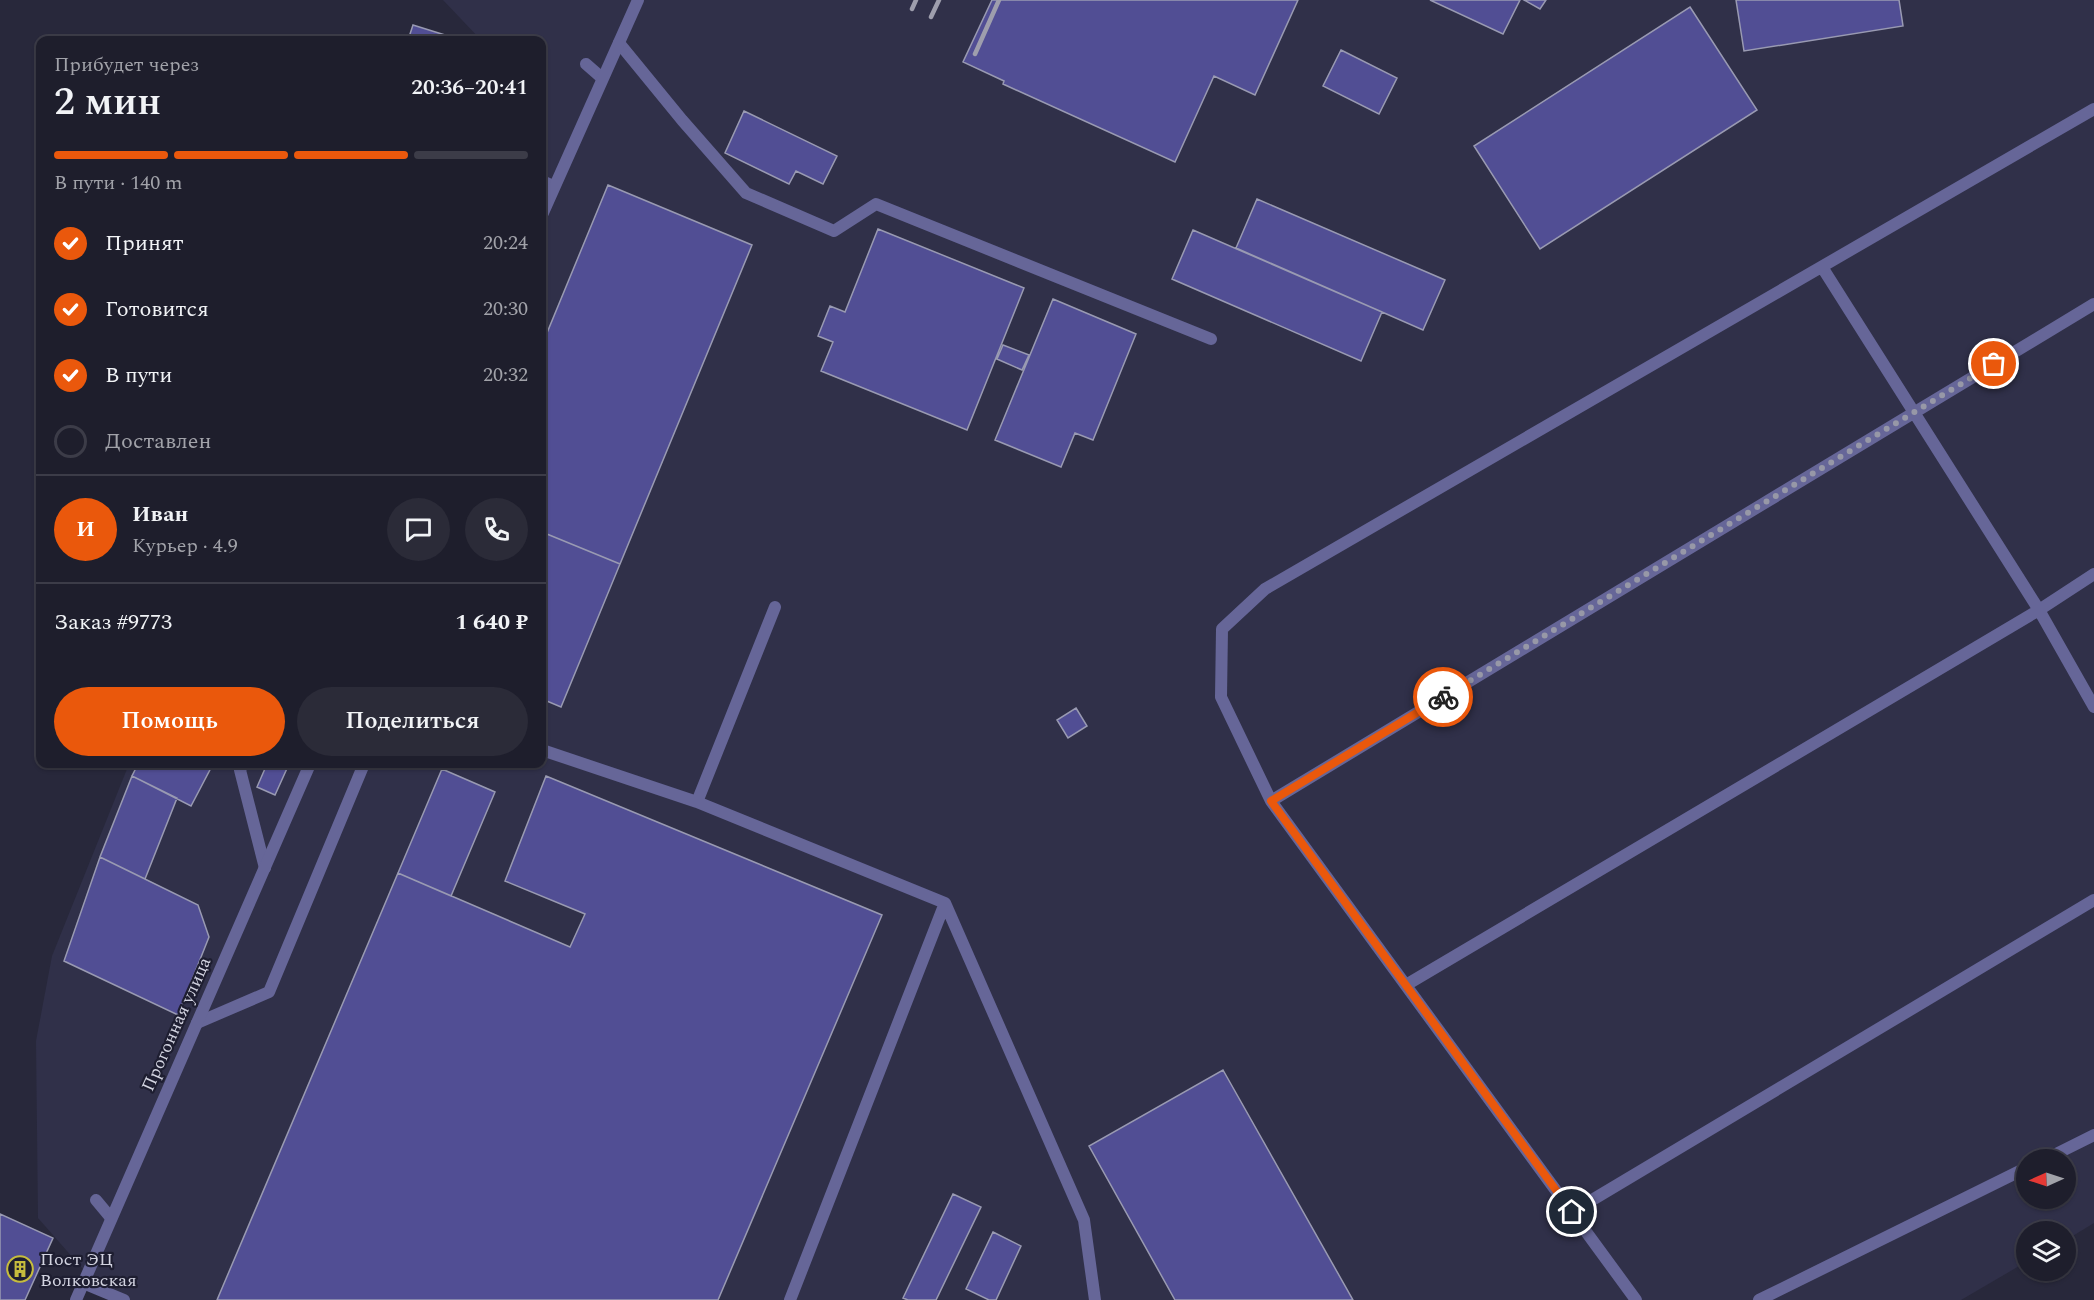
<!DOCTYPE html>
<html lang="ru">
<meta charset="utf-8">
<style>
body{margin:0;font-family:Spectral,serif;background:#2b2b38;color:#f1f3f6;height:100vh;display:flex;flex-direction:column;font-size:22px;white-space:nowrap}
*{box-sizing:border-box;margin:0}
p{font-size:20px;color:#a1a2a9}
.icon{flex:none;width:33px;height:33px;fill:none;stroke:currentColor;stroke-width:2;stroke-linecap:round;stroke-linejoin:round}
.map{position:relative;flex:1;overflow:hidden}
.details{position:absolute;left:36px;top:36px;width:510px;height:732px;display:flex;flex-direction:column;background:#1e1e2c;border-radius:12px;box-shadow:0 2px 4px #0004,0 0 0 2px #3c3c48}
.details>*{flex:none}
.needle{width:39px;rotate:267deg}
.fabs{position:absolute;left:2016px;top:1149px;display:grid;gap:12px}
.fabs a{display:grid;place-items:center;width:60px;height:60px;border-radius:50%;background:#1e1e2c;box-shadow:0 2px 4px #0004,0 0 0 2px #3c3c48;font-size:30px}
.pin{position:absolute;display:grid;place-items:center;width:51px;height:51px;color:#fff;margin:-26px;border:3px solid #fff;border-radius:50%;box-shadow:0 2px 6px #0007}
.courier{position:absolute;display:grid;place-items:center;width:60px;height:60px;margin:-30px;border:4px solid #ea580c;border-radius:50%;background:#fff;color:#222;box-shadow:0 2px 8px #0007}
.summary em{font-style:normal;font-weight:600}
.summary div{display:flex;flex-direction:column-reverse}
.summary{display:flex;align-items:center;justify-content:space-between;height:102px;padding:0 18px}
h1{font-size:39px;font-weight:600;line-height:45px}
.bar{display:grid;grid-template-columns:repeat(4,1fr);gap:9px 6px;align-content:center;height:72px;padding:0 18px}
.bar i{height:8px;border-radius:4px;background:#3c3c48}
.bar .on{background:#ea580c}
.bar p{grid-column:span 4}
.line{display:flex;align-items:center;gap:15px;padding:0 18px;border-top:2px solid #3c3c48}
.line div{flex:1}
.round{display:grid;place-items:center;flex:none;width:63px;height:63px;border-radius:32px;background:#2b2b38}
ol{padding:0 18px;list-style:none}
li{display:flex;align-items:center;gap:18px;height:66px}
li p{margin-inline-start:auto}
li .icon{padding:6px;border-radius:50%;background:#ea580c;color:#fff;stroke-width:4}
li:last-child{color:#a1a2a9}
li i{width:33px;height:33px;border:3px solid #3c3c48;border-radius:50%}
.button{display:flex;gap:12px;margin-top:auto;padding:12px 18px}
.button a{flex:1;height:69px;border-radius:36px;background:#ea580c;color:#fff;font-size:24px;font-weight:600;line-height:69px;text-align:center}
.button a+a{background:#2b2b38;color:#f1f3f6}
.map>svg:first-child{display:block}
.built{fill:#303049;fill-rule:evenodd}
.building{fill:#514e94;stroke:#999ab2;stroke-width:1.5}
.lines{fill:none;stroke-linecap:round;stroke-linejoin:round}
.service{stroke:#666698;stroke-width:12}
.minor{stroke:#666698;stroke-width:12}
.rail{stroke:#9e9ead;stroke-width:4.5}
.done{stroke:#9798a7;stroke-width:6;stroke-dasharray:0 10.8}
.route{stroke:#ea580c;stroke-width:8}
.labels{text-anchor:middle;stroke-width:4.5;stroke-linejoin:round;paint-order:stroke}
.street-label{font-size:18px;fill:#d3d4e1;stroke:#1e1e31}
.poi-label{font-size:18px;fill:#d3d4e1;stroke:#1e1e31;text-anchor:start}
</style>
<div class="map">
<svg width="2094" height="1300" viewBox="0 0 2094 1300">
<rect width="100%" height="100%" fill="#28283b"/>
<path class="built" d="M443,0H2094V1223L2066,1240V1232H2026V1262L1961,1300H110L38,1218L36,1041L52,956L129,764H542V40H481ZM2026,1160H2066V1198H2026Z"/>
<path class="building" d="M992,0H1298L1255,95L1214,76L1175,162L1003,84L1004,81L963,62Z
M1430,0H1520L1503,34Z
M1524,0H1546L1540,9Z
M1736,0H1899L1903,26L1744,51Z
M1690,7L1757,110L1540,249L1474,146Z
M413,25L461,40H408Z
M1341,50L1397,78L1379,114L1323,86Z
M744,111L837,156L823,184L796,171L789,184L725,153Z
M608,185L752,245L620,564L542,532V345Z
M1257,199L1445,280L1423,330L1236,248Z
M878,229L1024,288L967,430L821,371L833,342L818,336L830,306L845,312Z
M1193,230L1382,312L1361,361L1172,279Z
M1053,299L1136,334L1093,440L1075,433L1061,467L995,440Z
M1003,345L1029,355L1022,370L997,359Z
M542,532L620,564L561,707L542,699Z
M1076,708L1087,726L1068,738L1057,720Z
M138,764H213L191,806L132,776Z
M267,764H289L275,795L257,787Z
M442,769L495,792L451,896L398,873Z
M132,776L177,798L145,879L100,857Z
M546,776L882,915L718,1300H217L398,873L570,947L585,914L505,881Z
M100,857L198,905L209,937L178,1015L64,961Z
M1223,1070L1353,1300H1175L1089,1146Z
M953,1194L981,1207L936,1300H908L903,1298Z
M0,1214L53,1238L25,1300H0Z
M993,1232L1021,1246L996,1300H989L966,1289Z"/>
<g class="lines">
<path class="service" d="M619,43L682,120L746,193L834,231L876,204L1211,339
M586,64L602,78
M542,181L553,186
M1822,267L2039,610L2094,707
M542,750L697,802L945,903L1084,1220L1095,1300
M243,764L240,770L265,868
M1271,801L2094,304
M697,802L775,607
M1406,985L2039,610L2094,574
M197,1023L269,992L364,764
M2044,1160L2094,1135
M96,1200L111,1218
M1572,1212L2094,900
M83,1283L124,1300
M790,1300L945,903
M1636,1300L1271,801L1221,697L1222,629L1265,589L2094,109
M1759,1300L2026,1168"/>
<path class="minor" d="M542,215L638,0
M76,1300L310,764"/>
<path class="rail" d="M912,9L916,0
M931,17L939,0
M975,54L999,0"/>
</g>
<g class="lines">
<path class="done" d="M1443,697L1994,364"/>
<path class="route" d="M1443,697L1271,801L1572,1212"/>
</g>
<defs>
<g id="building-ring" transform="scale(1.35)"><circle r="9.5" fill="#1e1e31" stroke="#c6bc3d" stroke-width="1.5"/><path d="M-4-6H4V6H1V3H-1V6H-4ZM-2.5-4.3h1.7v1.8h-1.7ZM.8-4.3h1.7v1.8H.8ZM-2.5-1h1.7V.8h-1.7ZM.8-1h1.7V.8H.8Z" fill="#c6bc3d"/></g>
</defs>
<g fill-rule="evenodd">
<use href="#building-ring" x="20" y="1269"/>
</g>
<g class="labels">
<g class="street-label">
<text transform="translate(176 1024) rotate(-66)" y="6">Прогонная улица</text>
</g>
<g class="poi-label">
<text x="40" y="1265">Пост ЭЦ<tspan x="40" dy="21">Волковская</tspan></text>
</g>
</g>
</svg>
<div class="fabs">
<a><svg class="needle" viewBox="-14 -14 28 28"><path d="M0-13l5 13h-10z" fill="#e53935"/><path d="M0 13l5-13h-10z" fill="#a1a2a9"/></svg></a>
<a><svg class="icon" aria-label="layers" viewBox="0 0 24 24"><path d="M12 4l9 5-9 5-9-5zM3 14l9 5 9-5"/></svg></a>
</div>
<div class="pin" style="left:1994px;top:364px;background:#ea580c"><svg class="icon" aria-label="bag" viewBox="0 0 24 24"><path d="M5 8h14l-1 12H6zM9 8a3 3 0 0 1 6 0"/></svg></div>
<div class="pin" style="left:1572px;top:1212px;background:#1f2937"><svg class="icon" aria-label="home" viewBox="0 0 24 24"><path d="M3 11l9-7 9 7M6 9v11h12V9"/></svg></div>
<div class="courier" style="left:1443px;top:697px"><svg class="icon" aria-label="bike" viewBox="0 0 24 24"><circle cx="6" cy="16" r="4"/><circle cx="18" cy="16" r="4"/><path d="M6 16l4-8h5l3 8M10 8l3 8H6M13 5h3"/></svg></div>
<section class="details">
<div class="summary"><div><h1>2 мин</h1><p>Прибудет через</p></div><em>20:36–20:41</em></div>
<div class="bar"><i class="on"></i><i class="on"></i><i class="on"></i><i></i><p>В пути · 140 m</p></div>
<ol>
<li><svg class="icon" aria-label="check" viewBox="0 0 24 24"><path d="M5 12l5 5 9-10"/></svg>Принят<p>20:24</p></li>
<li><svg class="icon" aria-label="check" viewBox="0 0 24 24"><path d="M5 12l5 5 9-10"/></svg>Готовится<p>20:30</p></li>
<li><svg class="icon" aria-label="check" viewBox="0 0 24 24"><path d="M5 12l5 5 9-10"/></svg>В пути<p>20:32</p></li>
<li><i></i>Доставлен</li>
</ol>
<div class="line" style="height:108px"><b class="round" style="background:#ea580c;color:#fff">И</b><div><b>Иван</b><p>Курьер · 4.9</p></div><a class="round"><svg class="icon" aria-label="chat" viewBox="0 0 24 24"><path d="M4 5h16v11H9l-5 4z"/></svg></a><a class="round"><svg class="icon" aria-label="phone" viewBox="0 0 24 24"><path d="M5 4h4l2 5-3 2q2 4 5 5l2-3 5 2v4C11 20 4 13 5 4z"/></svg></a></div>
<div class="line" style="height:78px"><div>Заказ #9773</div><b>1 640 ₽</b></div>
<div class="button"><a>Помощь</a><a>Поделиться</a></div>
</section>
</div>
